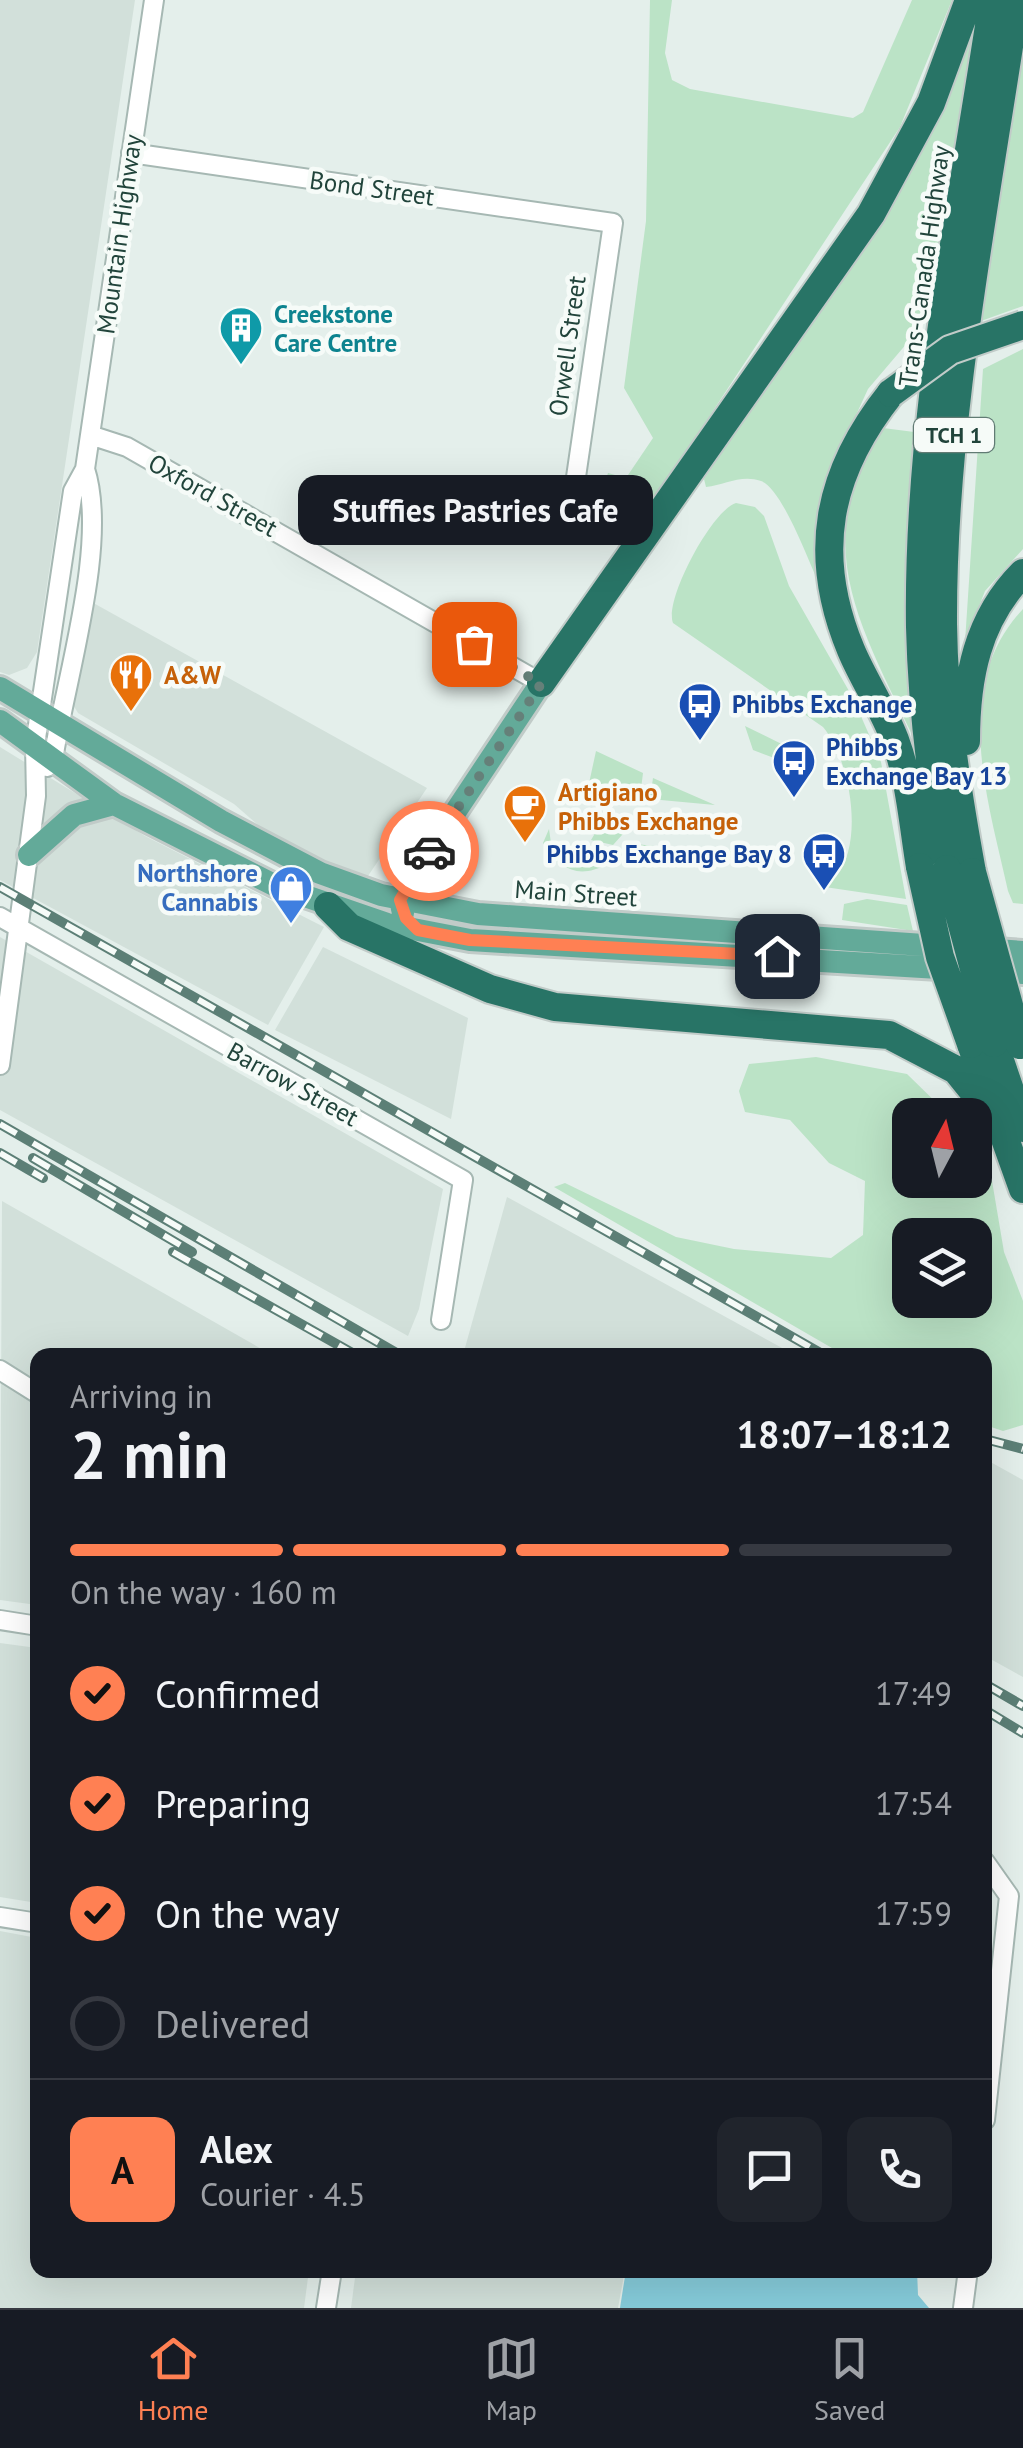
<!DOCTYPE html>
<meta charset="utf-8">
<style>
body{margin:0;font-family:"PT Sans",sans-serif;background:#20242c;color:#f1f3f6;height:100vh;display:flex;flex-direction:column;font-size:38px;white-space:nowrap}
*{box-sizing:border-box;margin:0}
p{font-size:32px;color:#9ea1a6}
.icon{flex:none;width:55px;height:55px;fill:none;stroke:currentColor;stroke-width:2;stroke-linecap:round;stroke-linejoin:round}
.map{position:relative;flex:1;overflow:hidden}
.drawer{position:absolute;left:30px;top:1348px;width:962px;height:930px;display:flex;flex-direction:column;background:#171b24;border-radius:20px;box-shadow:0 10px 40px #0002}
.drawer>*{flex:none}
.needle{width:65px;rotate:7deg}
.tools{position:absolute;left:892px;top:1098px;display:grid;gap:20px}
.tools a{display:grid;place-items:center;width:100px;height:100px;border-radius:20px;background:#171b24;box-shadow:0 10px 40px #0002;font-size:50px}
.pin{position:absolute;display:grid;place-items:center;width:85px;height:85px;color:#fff;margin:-42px;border-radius:20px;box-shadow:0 5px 15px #0006}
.courier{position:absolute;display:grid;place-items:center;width:100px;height:100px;margin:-50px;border:8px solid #ff8053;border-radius:50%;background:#fff;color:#222;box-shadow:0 2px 12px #0007}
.bubble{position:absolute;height:70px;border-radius:20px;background:#171b24;box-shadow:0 10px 40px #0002;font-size:32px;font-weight:700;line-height:70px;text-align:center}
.head em{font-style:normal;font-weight:700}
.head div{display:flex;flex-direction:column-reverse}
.head{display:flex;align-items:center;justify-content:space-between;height:170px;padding:0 40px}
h1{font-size:65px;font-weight:700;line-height:75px}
.bar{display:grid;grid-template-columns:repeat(4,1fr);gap:15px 10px;align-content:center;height:120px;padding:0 40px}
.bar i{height:12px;border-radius:8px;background:#363941}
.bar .active{background:#ff8053}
.bar p{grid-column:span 4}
.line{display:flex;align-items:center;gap:25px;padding:0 40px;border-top:2px solid #363941}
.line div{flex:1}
.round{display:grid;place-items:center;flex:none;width:105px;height:105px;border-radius:20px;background:#20242c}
ol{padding:0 40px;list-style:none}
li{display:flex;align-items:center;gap:30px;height:110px}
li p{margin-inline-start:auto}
li .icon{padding:10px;border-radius:50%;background:#ff8053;color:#111;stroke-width:4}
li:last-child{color:#9ea1a6}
li i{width:55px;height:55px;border:5px solid #363941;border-radius:50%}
.dock{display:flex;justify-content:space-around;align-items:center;height:140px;border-top:2px solid #363941;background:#171b24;font-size:28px;color:#9ea1a6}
.dock a{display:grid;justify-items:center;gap:5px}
.dock .active{color:#ff8053}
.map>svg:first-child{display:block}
.built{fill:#d2e0da}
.green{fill:#bbe3c6;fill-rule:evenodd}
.water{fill:#86ccdb}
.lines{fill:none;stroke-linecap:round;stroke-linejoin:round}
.minor-casing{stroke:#a6b8b3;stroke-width:22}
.major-casing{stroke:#c1cbc8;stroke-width:28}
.highway-casing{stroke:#c1cbc8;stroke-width:32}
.minor{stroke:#fff;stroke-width:18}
.major{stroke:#63aa99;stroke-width:22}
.highway{stroke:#287466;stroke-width:28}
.rail-casing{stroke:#5c7f76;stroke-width:10}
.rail{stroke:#f6fbf8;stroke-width:6;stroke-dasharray:19;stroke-linecap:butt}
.highway-bridge-casing{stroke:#c1cbc8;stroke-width:32;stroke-linecap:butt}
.highway-bridge{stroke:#287466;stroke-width:28}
.done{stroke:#658079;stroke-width:10;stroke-dasharray:0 18}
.route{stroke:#ff8053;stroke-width:12}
.labels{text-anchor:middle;stroke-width:9;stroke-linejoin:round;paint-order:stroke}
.shield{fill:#f6fbf8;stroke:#617b74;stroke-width:2.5}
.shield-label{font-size:22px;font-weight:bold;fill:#21443b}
.street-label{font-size:25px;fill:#21443b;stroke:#f6fbf8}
.culture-label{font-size:25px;font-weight:bold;fill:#0d838f;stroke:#f6fbf8;text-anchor:start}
.food-label{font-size:25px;font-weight:bold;fill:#c56008;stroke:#f6fbf8;text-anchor:start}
.transit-label{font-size:25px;font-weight:bold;fill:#164399;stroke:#f6fbf8;text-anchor:start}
.shop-label{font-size:25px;font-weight:bold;fill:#366cbe;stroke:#f6fbf8;text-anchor:end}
</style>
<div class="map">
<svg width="1023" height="2308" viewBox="0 0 1023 2308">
<rect width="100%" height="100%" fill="#e4efeb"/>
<path class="built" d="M0,0H135L37,652L27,668L9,675L0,672Z
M88,600L427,788L368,876L334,865L259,826L234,804L78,713L72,703Z
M0,747L145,836L324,927L268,1025L0,880Z
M0,937L443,1189L419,1309L408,1336L0,1110Z
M323,947L468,1018L451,1119L275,1030Z
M507,1197L795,1355H463Z
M2,1201L272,1355H38L37,1605L0,1600Z
M985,1459L1023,1480V1677L985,1656Z
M0,1643L37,1648V1903L0,1897Z
M0,1931L37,1938L38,2270H309L304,2308H0Z
M356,2270H625L618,2308H351Z"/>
<path class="green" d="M650,0H672L665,53L672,80L690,89L853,118L863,112L912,0H952L900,127L672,473L641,511L617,517L598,503L608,473L626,478L653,438L624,388L646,221Z
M970,27L981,29L942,302L868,389L834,463L826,599C813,574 784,489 761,481C741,474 725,485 706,487L704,479L898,190L940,111Z
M1023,35V306L981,321Z
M1023,349V549L985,591L965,642L983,369Z
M883,428L922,433L916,743C864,632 805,544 883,428Z
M736,503L755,507L764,516L789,586L853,698L881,762L906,899L818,886L836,877C865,842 850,759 823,727L673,623C664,600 712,510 736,503Z
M1023,609V904L1013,903L1008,891C988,800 950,686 1023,609Z
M745,726L810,758L815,768L809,771L753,750Z
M596,751L643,773L640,797L588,788Z
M653,778L715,805L650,799Z
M631,825L613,845L591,840L597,830Z
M549,829L551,843L572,863L608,864C579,879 561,871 543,843Z
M636,844L699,851L707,847L743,853L741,859L632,848Z
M867,899L907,905L913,931L842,920L844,904Z
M816,1057L907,1074L949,1115H910V1180H975V1148L990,1169L1004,1252L1023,1301V1425L1003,1431L985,1425V1355H844L554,1187L565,1183L676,1237L734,1249L831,1258L863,1235L865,1181L829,1163L790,1120L745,1112L739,1091L749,1064ZM910,1235H975V1300H910Z"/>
<path class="water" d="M626,2270H917L918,2295L929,2308H620Z"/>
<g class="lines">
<g class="minor-casing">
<path id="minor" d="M131,153L613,223L576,477
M90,435L127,447L541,683
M47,767L53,760C65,680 109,543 85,469
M0,917L463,1180L441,1320
M0,1065L36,796L35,745L73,491L85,469L154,0
M0,1370L38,1394
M0,1620L38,1626
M985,1862L1009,1896L985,2120
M0,1917L38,1923
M326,2308L332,2270
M963,2308L968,2270"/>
</g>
<g class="major-casing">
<path id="major" d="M0,688L221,821L320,873L381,895L478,914L1023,952
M0,721L114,804L276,886L387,924L470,940L1023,973
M29,855L74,815L114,804
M403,913L400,900L410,880L541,683"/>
</g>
<g class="highway-casing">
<path id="highway" d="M891,393C827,473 811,554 851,650C864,681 883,708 895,740C910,780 913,825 920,867
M541,683L871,214L931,103L969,0
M966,741C966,678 977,619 1023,573
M947,869C932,789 922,709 920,627C917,418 962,206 993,0
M972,872C957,790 944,708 943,624C942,415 986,206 1016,0
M328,906L349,927L490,989L555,1007L889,1035L956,1070L1002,1127
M994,1043L1023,1128
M971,1044L1023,1189"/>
</g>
<use href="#minor" class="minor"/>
<use href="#major" class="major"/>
<use href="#highway" class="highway"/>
<g class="rail-casing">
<path id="rail" d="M0,887L824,1355
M0,1124L400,1355
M0,1153L43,1178
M33,1158L192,1252
M173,1252L356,1355
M985,1439L1023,1449
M985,1684L1023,1706
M985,1710L1023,1733"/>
</g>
<use href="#rail" class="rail"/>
<g class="highway-bridge-casing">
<path id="highway-bridge" d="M891,393L950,350L1023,325
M920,867L940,957L971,1044
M947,869L994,1043
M972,872L1020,1045"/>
</g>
<use href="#highway-bridge" class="highway-bridge"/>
</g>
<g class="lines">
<path class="done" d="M429,851L541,684L474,644"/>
<path class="route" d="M429,851L400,900L406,918L418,930L470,940L777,956"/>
</g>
<defs>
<g id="building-pin" transform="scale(2.25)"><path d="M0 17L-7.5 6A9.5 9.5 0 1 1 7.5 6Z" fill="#0f9aa8" stroke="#f6fbf8"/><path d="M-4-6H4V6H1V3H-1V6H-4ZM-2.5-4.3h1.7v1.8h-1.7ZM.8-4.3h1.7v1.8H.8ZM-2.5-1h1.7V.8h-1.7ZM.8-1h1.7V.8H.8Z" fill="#fff"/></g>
<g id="restaurant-pin" transform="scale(2.25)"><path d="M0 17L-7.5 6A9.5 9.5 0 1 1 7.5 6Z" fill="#e8710a" stroke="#f6fbf8"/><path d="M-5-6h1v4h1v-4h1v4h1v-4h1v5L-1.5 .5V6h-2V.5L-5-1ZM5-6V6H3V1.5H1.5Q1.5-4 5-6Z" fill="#fff"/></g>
<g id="bus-pin" transform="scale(2.25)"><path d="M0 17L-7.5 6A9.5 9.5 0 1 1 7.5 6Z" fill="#1a4fb4" stroke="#f6fbf8"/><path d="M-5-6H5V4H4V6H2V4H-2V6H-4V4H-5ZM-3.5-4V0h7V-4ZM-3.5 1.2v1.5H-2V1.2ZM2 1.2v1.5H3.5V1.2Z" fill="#fff"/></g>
<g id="cafe-pin" transform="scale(2.25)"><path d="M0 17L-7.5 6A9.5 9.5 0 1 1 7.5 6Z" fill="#e8710a" stroke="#f6fbf8"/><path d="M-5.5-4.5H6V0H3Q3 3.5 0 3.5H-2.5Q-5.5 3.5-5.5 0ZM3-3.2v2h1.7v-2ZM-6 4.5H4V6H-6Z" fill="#fff"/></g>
<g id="shop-pin" transform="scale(2.25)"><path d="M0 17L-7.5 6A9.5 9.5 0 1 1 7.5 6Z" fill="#3f7fe0" stroke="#f6fbf8"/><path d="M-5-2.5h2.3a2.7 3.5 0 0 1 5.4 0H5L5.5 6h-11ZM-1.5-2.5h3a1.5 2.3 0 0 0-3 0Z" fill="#fff"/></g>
</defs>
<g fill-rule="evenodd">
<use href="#building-pin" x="241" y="328"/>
<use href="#restaurant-pin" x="131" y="675"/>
<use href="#bus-pin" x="700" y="704"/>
<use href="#bus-pin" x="794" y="761"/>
<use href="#cafe-pin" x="525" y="806"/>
<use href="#bus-pin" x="824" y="854"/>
<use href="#shop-pin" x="291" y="887"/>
</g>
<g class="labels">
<rect class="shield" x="914" y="418" width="80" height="34" rx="8"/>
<g class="shield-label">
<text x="954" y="443">TCH 1</text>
</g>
<g class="street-label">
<text transform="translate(372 188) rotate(8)" y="9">Bond Street</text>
<text transform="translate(119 234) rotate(-82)" y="9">Mountain Highway</text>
<text transform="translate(924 266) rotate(-82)" y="9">Trans-Canada Highway</text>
<text transform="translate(567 346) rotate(-82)" y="9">Orwell Street</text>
<text transform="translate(213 495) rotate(29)" y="9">Oxford Street</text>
<text transform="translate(576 893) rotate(4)" y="9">Main Street</text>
<text transform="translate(293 1084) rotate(29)" y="9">Barrow Street</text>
</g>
<g class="culture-label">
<text x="274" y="323">Creekstone<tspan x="274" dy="29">Care Centre</tspan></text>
</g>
<g class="food-label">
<text x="164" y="684">A&amp;W</text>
<text x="558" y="801">Artigiano<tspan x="558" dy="29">Phibbs Exchange</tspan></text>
</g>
<g class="transit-label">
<text x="732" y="713">Phibbs Exchange</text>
<text x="826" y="756">Phibbs<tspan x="826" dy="29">Exchange Bay 13</tspan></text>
<text x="792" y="863" text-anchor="end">Phibbs Exchange Bay 8</text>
</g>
<g class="shop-label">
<text x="258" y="882">Northshore<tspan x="258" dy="29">Cannabis</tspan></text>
</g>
</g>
</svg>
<div class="tools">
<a><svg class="needle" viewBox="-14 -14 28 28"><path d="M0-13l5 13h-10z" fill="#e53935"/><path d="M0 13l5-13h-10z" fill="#9ea1a6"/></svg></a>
<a><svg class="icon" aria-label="layers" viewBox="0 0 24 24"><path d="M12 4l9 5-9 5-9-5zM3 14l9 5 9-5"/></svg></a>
</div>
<div class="pin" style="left:474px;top:644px;background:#ea580c"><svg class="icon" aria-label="bag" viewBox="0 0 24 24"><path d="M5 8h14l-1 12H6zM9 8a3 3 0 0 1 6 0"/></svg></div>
<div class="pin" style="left:777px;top:956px;background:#1f2937"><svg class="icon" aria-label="home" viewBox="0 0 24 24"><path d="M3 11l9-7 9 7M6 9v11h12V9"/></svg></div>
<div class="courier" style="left:429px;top:851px"><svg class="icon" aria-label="car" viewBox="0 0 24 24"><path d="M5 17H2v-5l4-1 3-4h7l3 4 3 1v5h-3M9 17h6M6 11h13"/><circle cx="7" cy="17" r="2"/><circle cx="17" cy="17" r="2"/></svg></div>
<div class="bubble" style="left:298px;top:475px;width:355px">Stuffies Pastries Cafe</div>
<section class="drawer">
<div class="head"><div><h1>2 min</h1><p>Arriving in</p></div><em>18:07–18:12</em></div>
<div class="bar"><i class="active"></i><i class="active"></i><i class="active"></i><i></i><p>On the way · 160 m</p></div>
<ol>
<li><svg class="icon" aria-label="check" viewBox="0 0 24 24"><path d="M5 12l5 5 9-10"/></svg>Confirmed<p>17:49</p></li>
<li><svg class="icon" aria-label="check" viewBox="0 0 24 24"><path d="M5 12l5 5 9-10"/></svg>Preparing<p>17:54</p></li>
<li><svg class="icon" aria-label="check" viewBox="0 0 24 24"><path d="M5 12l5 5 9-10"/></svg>On the way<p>17:59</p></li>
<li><i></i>Delivered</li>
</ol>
<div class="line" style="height:180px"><b class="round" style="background:#ff8053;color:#111">A</b><div><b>Alex</b><p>Courier · 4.5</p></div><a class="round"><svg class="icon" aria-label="chat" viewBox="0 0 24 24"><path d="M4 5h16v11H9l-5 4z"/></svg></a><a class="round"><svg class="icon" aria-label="phone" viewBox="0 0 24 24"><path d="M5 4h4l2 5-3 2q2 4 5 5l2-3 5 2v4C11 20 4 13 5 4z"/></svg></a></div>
</section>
</div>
<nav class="dock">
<a class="active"><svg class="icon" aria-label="home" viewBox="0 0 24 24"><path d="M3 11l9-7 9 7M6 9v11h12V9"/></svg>Home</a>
<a><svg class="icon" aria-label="map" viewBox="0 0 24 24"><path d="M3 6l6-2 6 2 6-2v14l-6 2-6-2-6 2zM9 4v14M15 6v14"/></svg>Map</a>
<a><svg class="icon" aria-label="saved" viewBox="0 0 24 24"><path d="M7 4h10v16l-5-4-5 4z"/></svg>Saved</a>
</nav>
